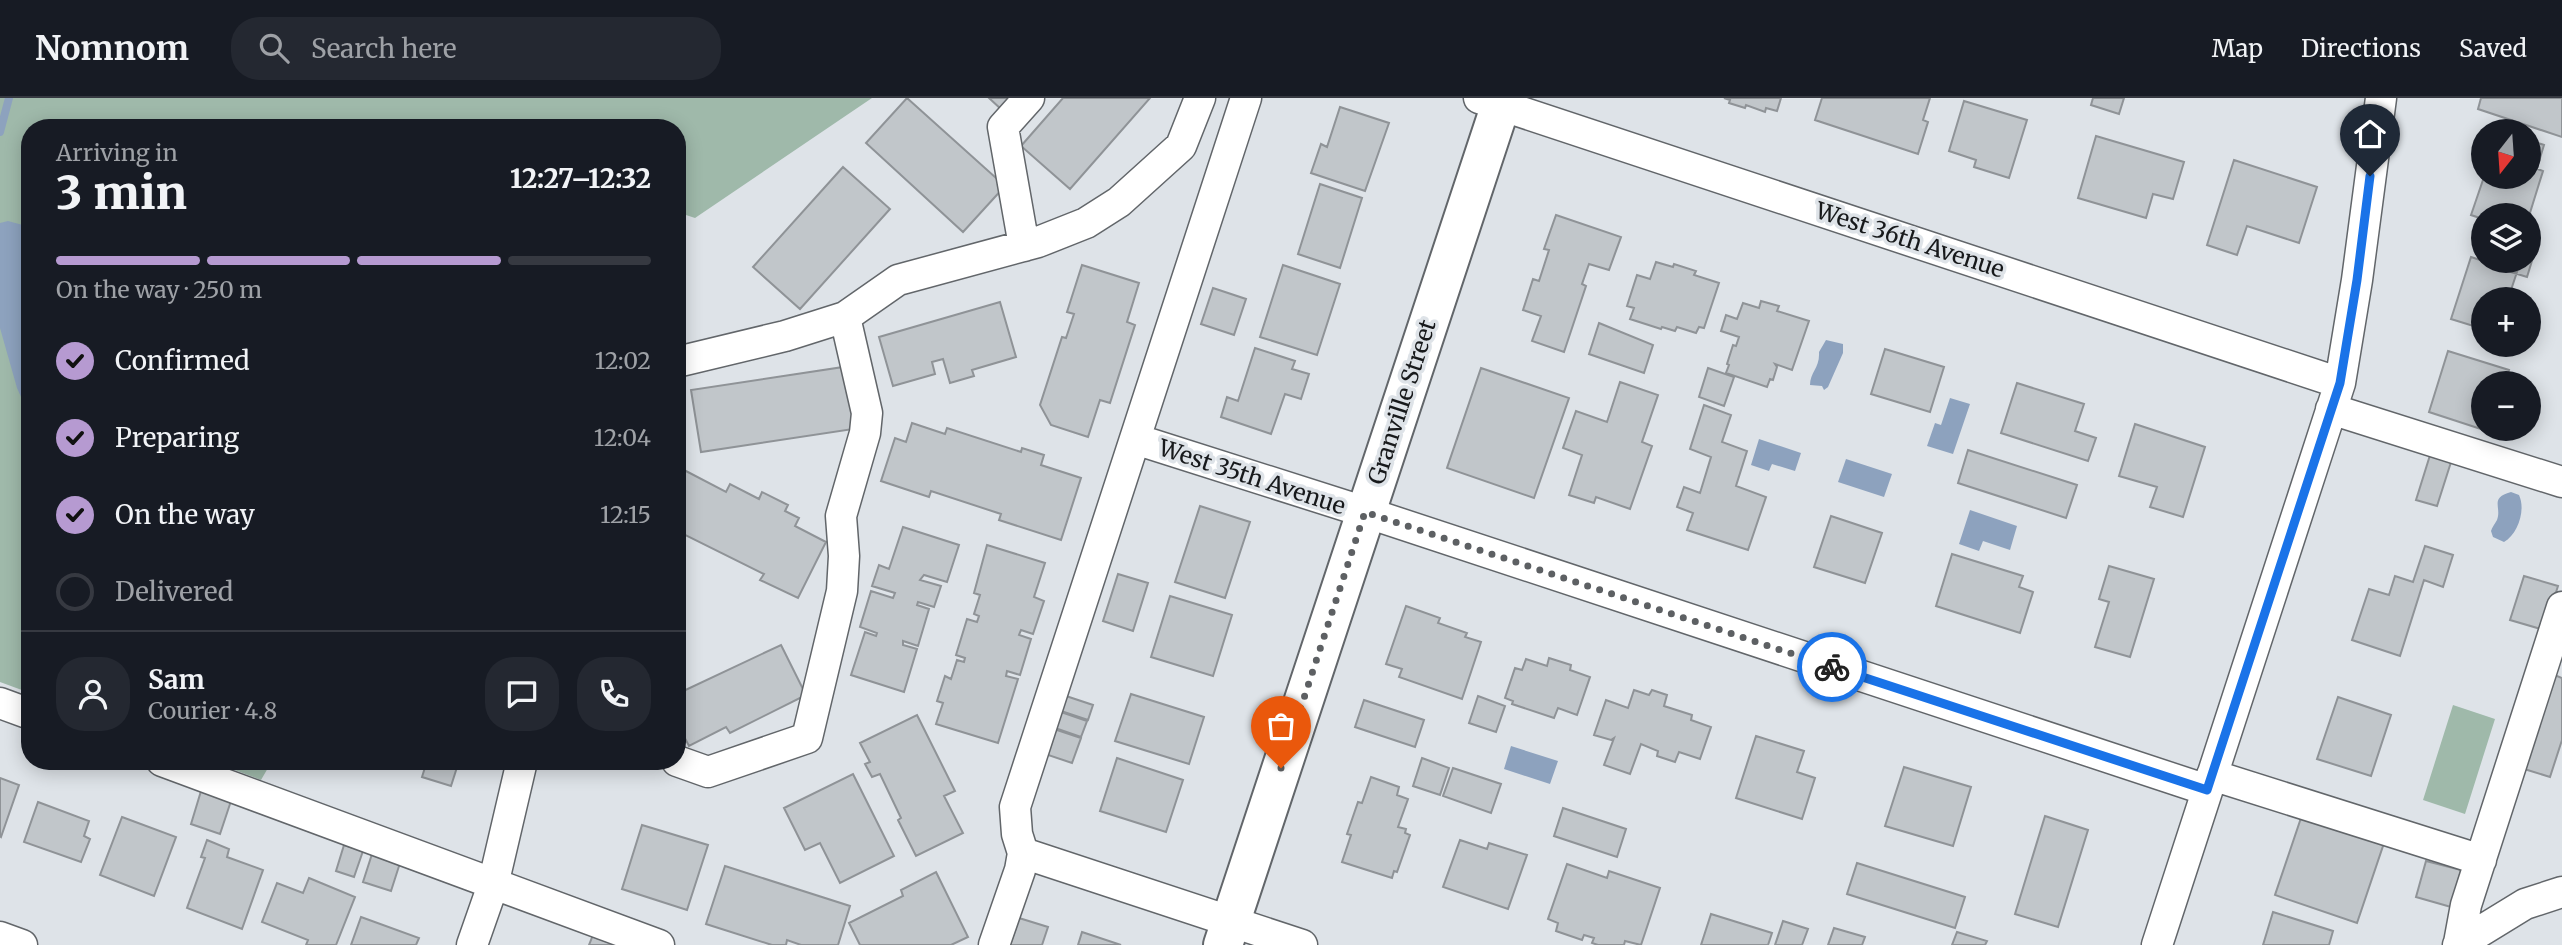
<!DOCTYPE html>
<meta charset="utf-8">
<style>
body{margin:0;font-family:Merriweather,serif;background:#242831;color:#f1f3f6;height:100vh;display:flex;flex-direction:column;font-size:26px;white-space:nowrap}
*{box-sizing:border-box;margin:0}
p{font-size:23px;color:#9ea1a6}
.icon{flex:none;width:38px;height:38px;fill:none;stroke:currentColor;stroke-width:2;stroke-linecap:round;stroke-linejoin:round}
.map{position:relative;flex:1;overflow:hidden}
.panel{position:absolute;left:21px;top:21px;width:665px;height:651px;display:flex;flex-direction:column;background:#171b24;border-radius:28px;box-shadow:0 4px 18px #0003}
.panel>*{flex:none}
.needle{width:46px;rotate:197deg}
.controls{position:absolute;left:2471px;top:21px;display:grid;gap:14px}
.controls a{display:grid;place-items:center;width:70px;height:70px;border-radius:50%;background:#171b24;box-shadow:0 4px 18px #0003;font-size:35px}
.pin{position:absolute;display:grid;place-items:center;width:60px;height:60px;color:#fff;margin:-72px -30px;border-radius:50% 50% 50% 0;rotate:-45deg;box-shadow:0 0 7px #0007}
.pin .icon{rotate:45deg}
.courier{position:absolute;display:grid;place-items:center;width:70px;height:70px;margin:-35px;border:5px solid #1a73e8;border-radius:50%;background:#fff;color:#222;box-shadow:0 2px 9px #0007}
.headline em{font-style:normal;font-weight:800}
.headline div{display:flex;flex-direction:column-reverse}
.headline{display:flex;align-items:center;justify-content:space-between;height:119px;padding:0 35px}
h1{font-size:46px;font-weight:800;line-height:52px}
.bar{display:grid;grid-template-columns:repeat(4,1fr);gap:10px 7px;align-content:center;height:84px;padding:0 35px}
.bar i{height:9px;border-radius:5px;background:#363941}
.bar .current{background:#b69ad1}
.bar p{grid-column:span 4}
.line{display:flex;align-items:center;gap:18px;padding:0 35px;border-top:2px solid #363941}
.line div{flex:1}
.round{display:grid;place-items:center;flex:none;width:74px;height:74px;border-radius:28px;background:#242831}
ol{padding:0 35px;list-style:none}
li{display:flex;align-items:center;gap:21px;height:77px}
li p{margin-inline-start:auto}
li .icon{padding:7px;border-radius:50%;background:#b69ad1;color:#111;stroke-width:4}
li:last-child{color:#9ea1a6}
li i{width:38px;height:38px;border:4px solid #363941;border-radius:50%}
header{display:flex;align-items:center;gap:42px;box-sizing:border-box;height:98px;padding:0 35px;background:#171b24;border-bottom:2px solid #363941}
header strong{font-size:33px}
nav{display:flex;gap:38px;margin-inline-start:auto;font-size:24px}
.search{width:490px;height:63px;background:#242831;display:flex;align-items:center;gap:18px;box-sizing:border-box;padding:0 24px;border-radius:28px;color:#9ea1a6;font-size:26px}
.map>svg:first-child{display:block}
.green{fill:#9fb9aa}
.water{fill:#8da2be}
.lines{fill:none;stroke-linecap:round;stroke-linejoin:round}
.stream{stroke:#8da2be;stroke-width:8}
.building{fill:#c1c6ca;stroke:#8f9397;stroke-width:2}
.minor-casing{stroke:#62666a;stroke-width:33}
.highway-casing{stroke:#62666a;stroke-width:42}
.minor{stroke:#fff;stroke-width:30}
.highway{stroke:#fff;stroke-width:38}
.done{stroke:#5d6063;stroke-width:7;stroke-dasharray:0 12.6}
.route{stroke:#1a73e8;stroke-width:9}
.labels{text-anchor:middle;stroke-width:7;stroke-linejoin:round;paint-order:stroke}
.street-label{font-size:23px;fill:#17191b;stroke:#dee3e8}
</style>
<header>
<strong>Nomnom</strong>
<div class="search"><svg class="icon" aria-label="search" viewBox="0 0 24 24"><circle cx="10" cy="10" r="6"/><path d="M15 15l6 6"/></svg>Search here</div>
<nav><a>Map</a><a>Directions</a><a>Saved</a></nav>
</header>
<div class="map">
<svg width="2562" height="847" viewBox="0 0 2562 847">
<rect width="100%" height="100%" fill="#dee3e8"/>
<path class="green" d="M0,0H872L695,120L677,114V30H30V595L0,584Z
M2453,607L2495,621L2465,716L2423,702Z
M211,663H272L261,682Z"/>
<path class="water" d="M8,123L30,129V319L17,290L0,230V125Z
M1826,242L1843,246V255L1828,289L1824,292L1822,288L1810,287C1810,274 1820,270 1819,254Z
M1950,300L1970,306L1953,356L1927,348L1935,325L1941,327Z
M1759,341L1801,355L1795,373L1772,366L1769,373L1751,367Z
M1846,361L1892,376L1884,399L1838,384Z
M2511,394L2519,397C2526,412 2518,436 2504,444L2493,439L2491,433C2492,429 2495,426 2497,422C2502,409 2489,400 2511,394Z
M1970,412L2017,428L2010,452L1983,443L1979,453L1959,446Z
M1511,648L1558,663L1550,686L1504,671Z"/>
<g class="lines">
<path class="stream" d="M0,34L9,0"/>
</g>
<path class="building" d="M907,0L1005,88L963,134L866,45Z
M989,0H1013L1002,12Z
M1063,0H1150L1070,91L1021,48Z
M1724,0H1781L1777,13L1766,10L1765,14L1746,7L1745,10L1729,5L1730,2Z
M1822,0H1930L1923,22L1928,24L1918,56L1815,22Z
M2093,0H2124L2119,16L2091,7Z
M2481,0H2562V39L2478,11Z
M1964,3L2027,22L2009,80L1974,69L1976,62L1949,53Z
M1340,9L1389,25L1365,93L1311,75L1321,46L1327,49Z
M2096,38L2184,64L2173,101L2153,96L2146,120L2078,100Z
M2529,42L2544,47L2537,70L2529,68Z
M2234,62L2317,89L2299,145L2247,128L2237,157L2207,147Z
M2529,68L2543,73L2529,118L2483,117V121L2471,117L2484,79H2529Z
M843,69L890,111L800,211L753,169Z
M1320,86L1362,100L1340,170L1298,156Z
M1556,117L1621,139L1609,172L1589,166L1582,186L1586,188L1564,254L1532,243L1541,218L1523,212L1533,181L1539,183L1549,152L1544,151Z
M2529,151L2535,153L2527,179L2498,170L2501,163H2529Z
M2471,159L2517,174L2508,201H2483V231L2451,221Z
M1656,164L1673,169L1674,166L1696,173L1694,177L1719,185L1704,230L1699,229L1696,235L1677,229L1675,233L1662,229L1661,231L1630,221L1634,210L1627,208L1637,177L1650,181Z
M1082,167L1139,185L1127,224L1135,227L1110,305L1100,302L1088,339L1051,327L1040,307L1062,239L1066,240L1074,216L1067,214Z
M1283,167L1340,186L1317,257L1260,239Z
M1213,190L1246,201L1234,237L1201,226Z
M1761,203L1779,208L1777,213L1809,223L1792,272L1775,266L1777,269L1773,282L1770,281L1767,289L1726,275L1729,267L1727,266L1733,247L1736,248L1739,239L1721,233L1726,217L1737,221L1743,205L1759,210Z
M1000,204L1016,259L972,272L974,278L950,285L943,261L932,264L935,276L893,288L879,239Z
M1599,225L1653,247L1644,275L1589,256Z
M1255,250L1295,263L1292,271L1309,276L1301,301L1285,296L1271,336L1221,319L1227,299L1238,303Z
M1885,251L1944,269L1930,314L1871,296Z
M2448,253L2509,272L2505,285H2483V331H2491L2490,334L2429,314Z
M850,268L860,330L701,354L691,292Z
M1481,270L1569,300L1534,400L1447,370Z
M1708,270L1734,279L1724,308L1699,299Z
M1620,284L1658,297L1642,344L1652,348L1630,411L1596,399L1594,405L1569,397L1582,357L1563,350L1576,313L1607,324Z
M2017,285L2084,306L2075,333L2096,340L2088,363L2001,335Z
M1704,307L1731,317L1722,344L1747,353L1736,388L1766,399L1748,452L1687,432L1693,415L1677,409L1684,389L1700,395L1711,359L1690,351Z
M912,325L945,336L947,330L1021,354L1022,350L1044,357L1041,367L1081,380L1061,442L999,422L1001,416L931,393L929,399L881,383L895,340L906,344Z
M2135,326L2205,349L2183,419L2150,409L2157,389L2119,378Z
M1968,352L2077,387L2066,420L1958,385Z
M2431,354L2452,361L2437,408L2416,402Z
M684,372L726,394L730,386L759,401L762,394L788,407L785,413L799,420L795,428L826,444L798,500L760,482L764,476L677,433V386Z
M1200,408L1250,424L1225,500L1175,484Z
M1831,418L1882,435L1865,485L1814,469Z
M903,429L959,447L947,484L924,477L920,482L941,488L934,509L918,504L917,507L929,511L918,548L903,543V547L917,551L904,594L851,577L865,534L876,538L877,535L860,529L871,493L893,500L895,495L872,488L879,467L889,471Z
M987,447L1045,465L1034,499L1044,503L1033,536L1021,532L1019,537L1031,541L1020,577L1007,573L1006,578L1018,581L998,645L936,626L943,605L937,603L945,578L951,581L957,562L964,564L965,560L956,557L967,521L977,524L979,518L974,516L980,497L974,495Z
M2425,448L2453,457L2443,489L2424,482L2400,558L2352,542L2369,491L2389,497L2395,478L2413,484Z
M1952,456L2023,478L2019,489L2033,494L2020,535L1936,508Z
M2109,468L2154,481L2130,559L2095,549L2109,504L2099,501Z
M1118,476L1148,485L1133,533L1103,523Z
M2524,478L2558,488L2544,532L2510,522Z
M1170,498L1232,517L1213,578L1151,559Z
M1406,508L1440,520L1438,525L1467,535L1465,539L1481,544L1462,601L1399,579L1402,571L1386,566Z
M781,547L806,597L730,635L726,629L689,648L677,625V596Z
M1549,560L1571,567L1570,572L1590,579L1577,617L1558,610L1554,620L1512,606L1513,603L1505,600L1515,570L1522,572L1526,561L1547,568Z
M2552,576L2562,580V642L2550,679L2521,670Z
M1634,592L1649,597L1652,592L1667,597L1664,608L1692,617L1691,622L1711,629L1700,661L1679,654L1675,664L1657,658L1658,653L1641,646L1630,676L1604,667L1614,640L1611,642L1594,637L1606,602L1628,610Z
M1131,596L1204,619L1189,666L1115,643Z
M1066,598L1093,607L1088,622L1061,613Z
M1478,598L1505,608L1496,634L1469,625Z
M2338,599L2391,617L2371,678L2317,661Z
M1364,602L1424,622L1415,649L1355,629Z
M1061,614L1087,623L1081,639L1055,630Z
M917,617L955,693L944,698L963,735L916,758L898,722L901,720L880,676L872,679L865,666L870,664L860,645Z
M1054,631L1081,640L1072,665L1045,656Z
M1756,638L1804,653L1797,674L1815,680L1802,721L1736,700Z
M1117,660L1183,682L1166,734L1100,713Z
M1422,660L1449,670L1440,697L1413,688Z
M427,663H459L451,688L422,679Z
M1904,669L1971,689L1953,748L1885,728Z
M1453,670L1501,686L1491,715L1443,698Z
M853,676L894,758L840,785L820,745L805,752L784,710Z
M1371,679L1399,689L1397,697L1408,701L1398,729L1406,731L1405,735L1410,737L1397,774L1394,773L1392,780L1342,764L1351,737L1347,736L1358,704L1362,705Z
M0,680L19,687L1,739L0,738Z
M201,693L231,703L220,736L191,726Z
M38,704L89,723L84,738L90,741L81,764L24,744Z
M1563,710L1626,731L1617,759L1554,738Z
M2303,714L2385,742L2357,825L2275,797Z
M2045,718L2088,732L2058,829L2015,816Z
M122,719L176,739L154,798L100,777Z
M642,727L708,747L687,812L622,791Z
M207,742L229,751L227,759L263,772L242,831L187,810L205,760L201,759Z
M1460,742L1487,751L1489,745L1527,757L1508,811L1443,789Z
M344,747L363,753L354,779L336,773Z
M372,756L400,765L391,793L363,784Z
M2426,763L2461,772L2451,809L2416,799Z
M1857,765L1965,799L1955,830L1847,796Z
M1567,766L1607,780L1609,773L1660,790L1641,847L1625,843L1624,847H1598L1592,845L1594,840L1584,837L1582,842L1556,833L1558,825L1548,821Z
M725,768L850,808L838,847H801L787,842L786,847H772L706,826Z
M936,774L968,839L951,847H860L849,825L903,798L901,792Z
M309,780L355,799L336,847H306L308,842L262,824L277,785L303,795Z
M2273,814L2333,833L2329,847H2263Z
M1711,816L1772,835L1768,847H1701Z
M361,819L419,840L416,847H351Z
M1019,820L1048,829L1042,847H1010Z
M1783,823L1808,831L1802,847H1775Z
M1834,830L1865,839L1862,847H1828Z
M1082,834L1121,847H1078Z
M1957,834L1987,843L1985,847H1952Z
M593,837L619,847H589Z"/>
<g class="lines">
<g class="minor-casing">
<path id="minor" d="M1479,0L2340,285
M1024,148L1003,29L1029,0
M677,264L785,238L845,219L898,182L1038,144L1086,125L1119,104L1181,48L1200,0
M2331,311L2562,384
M1135,341L1365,414L2207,692
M0,605L30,616
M162,663L659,847
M677,663L708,674L807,640L842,493L844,458L841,418L865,335L867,315L845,219
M2212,677L2481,762
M1023,755L1302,847
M0,839L22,847
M2459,845L2466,807L2562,509
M472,847L493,787L522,663
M994,847L1020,772L1023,755L1017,736L1015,709L1246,0
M2157,847L2340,285L2357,182L2381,0
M2458,847L2525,806L2562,794"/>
</g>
<g class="highway-casing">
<path id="highway" d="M1223,847L1503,0"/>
</g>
<use href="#minor" class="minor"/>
<use href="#highway" class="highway"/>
</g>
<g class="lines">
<path class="done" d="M1281,670L1365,414L1832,569"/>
<path class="route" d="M1832,569L2207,692L2340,285L2357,182L2370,78"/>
</g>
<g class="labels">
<g class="street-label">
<text transform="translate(1910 142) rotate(18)" y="8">West 36th Avenue</text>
<text transform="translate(1402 304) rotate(-72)" y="8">Granville Street</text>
<text transform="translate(1252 379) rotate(18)" y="8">West 35th Avenue</text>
</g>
</g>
</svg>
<div class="controls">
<a><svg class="needle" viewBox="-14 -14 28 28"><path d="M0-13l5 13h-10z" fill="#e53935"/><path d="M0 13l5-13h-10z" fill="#9ea1a6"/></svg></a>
<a><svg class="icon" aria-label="layers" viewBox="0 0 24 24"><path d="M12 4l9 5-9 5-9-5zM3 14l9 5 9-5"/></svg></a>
<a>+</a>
<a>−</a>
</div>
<div class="pin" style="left:1281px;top:670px;background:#ea580c"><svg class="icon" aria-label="bag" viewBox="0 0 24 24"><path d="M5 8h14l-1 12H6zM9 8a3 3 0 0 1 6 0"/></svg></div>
<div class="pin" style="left:2370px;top:78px;background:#1f2937"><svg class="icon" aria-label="home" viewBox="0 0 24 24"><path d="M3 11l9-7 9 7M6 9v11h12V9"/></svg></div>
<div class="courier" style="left:1832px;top:569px"><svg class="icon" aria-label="bike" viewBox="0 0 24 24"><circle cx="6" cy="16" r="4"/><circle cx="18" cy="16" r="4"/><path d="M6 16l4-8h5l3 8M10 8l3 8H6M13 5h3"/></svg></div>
<section class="panel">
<div class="headline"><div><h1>3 min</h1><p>Arriving in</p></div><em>12:27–12:32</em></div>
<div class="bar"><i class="current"></i><i class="current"></i><i class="current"></i><i></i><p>On the way · 250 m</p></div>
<ol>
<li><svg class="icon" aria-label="check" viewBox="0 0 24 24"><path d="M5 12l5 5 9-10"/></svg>Confirmed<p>12:02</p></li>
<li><svg class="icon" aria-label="check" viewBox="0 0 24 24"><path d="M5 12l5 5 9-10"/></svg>Preparing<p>12:04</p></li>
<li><svg class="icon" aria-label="check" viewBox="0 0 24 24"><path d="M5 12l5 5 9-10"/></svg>On the way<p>12:15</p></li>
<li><i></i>Delivered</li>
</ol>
<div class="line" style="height:126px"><a class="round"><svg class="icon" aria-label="person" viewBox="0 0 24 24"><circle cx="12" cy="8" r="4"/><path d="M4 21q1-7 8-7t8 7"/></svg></a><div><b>Sam</b><p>Courier · 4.8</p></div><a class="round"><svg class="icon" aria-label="chat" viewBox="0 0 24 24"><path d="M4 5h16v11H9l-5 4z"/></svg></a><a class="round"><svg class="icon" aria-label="phone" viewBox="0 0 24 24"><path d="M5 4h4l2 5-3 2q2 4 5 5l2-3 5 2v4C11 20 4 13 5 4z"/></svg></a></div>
</section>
</div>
